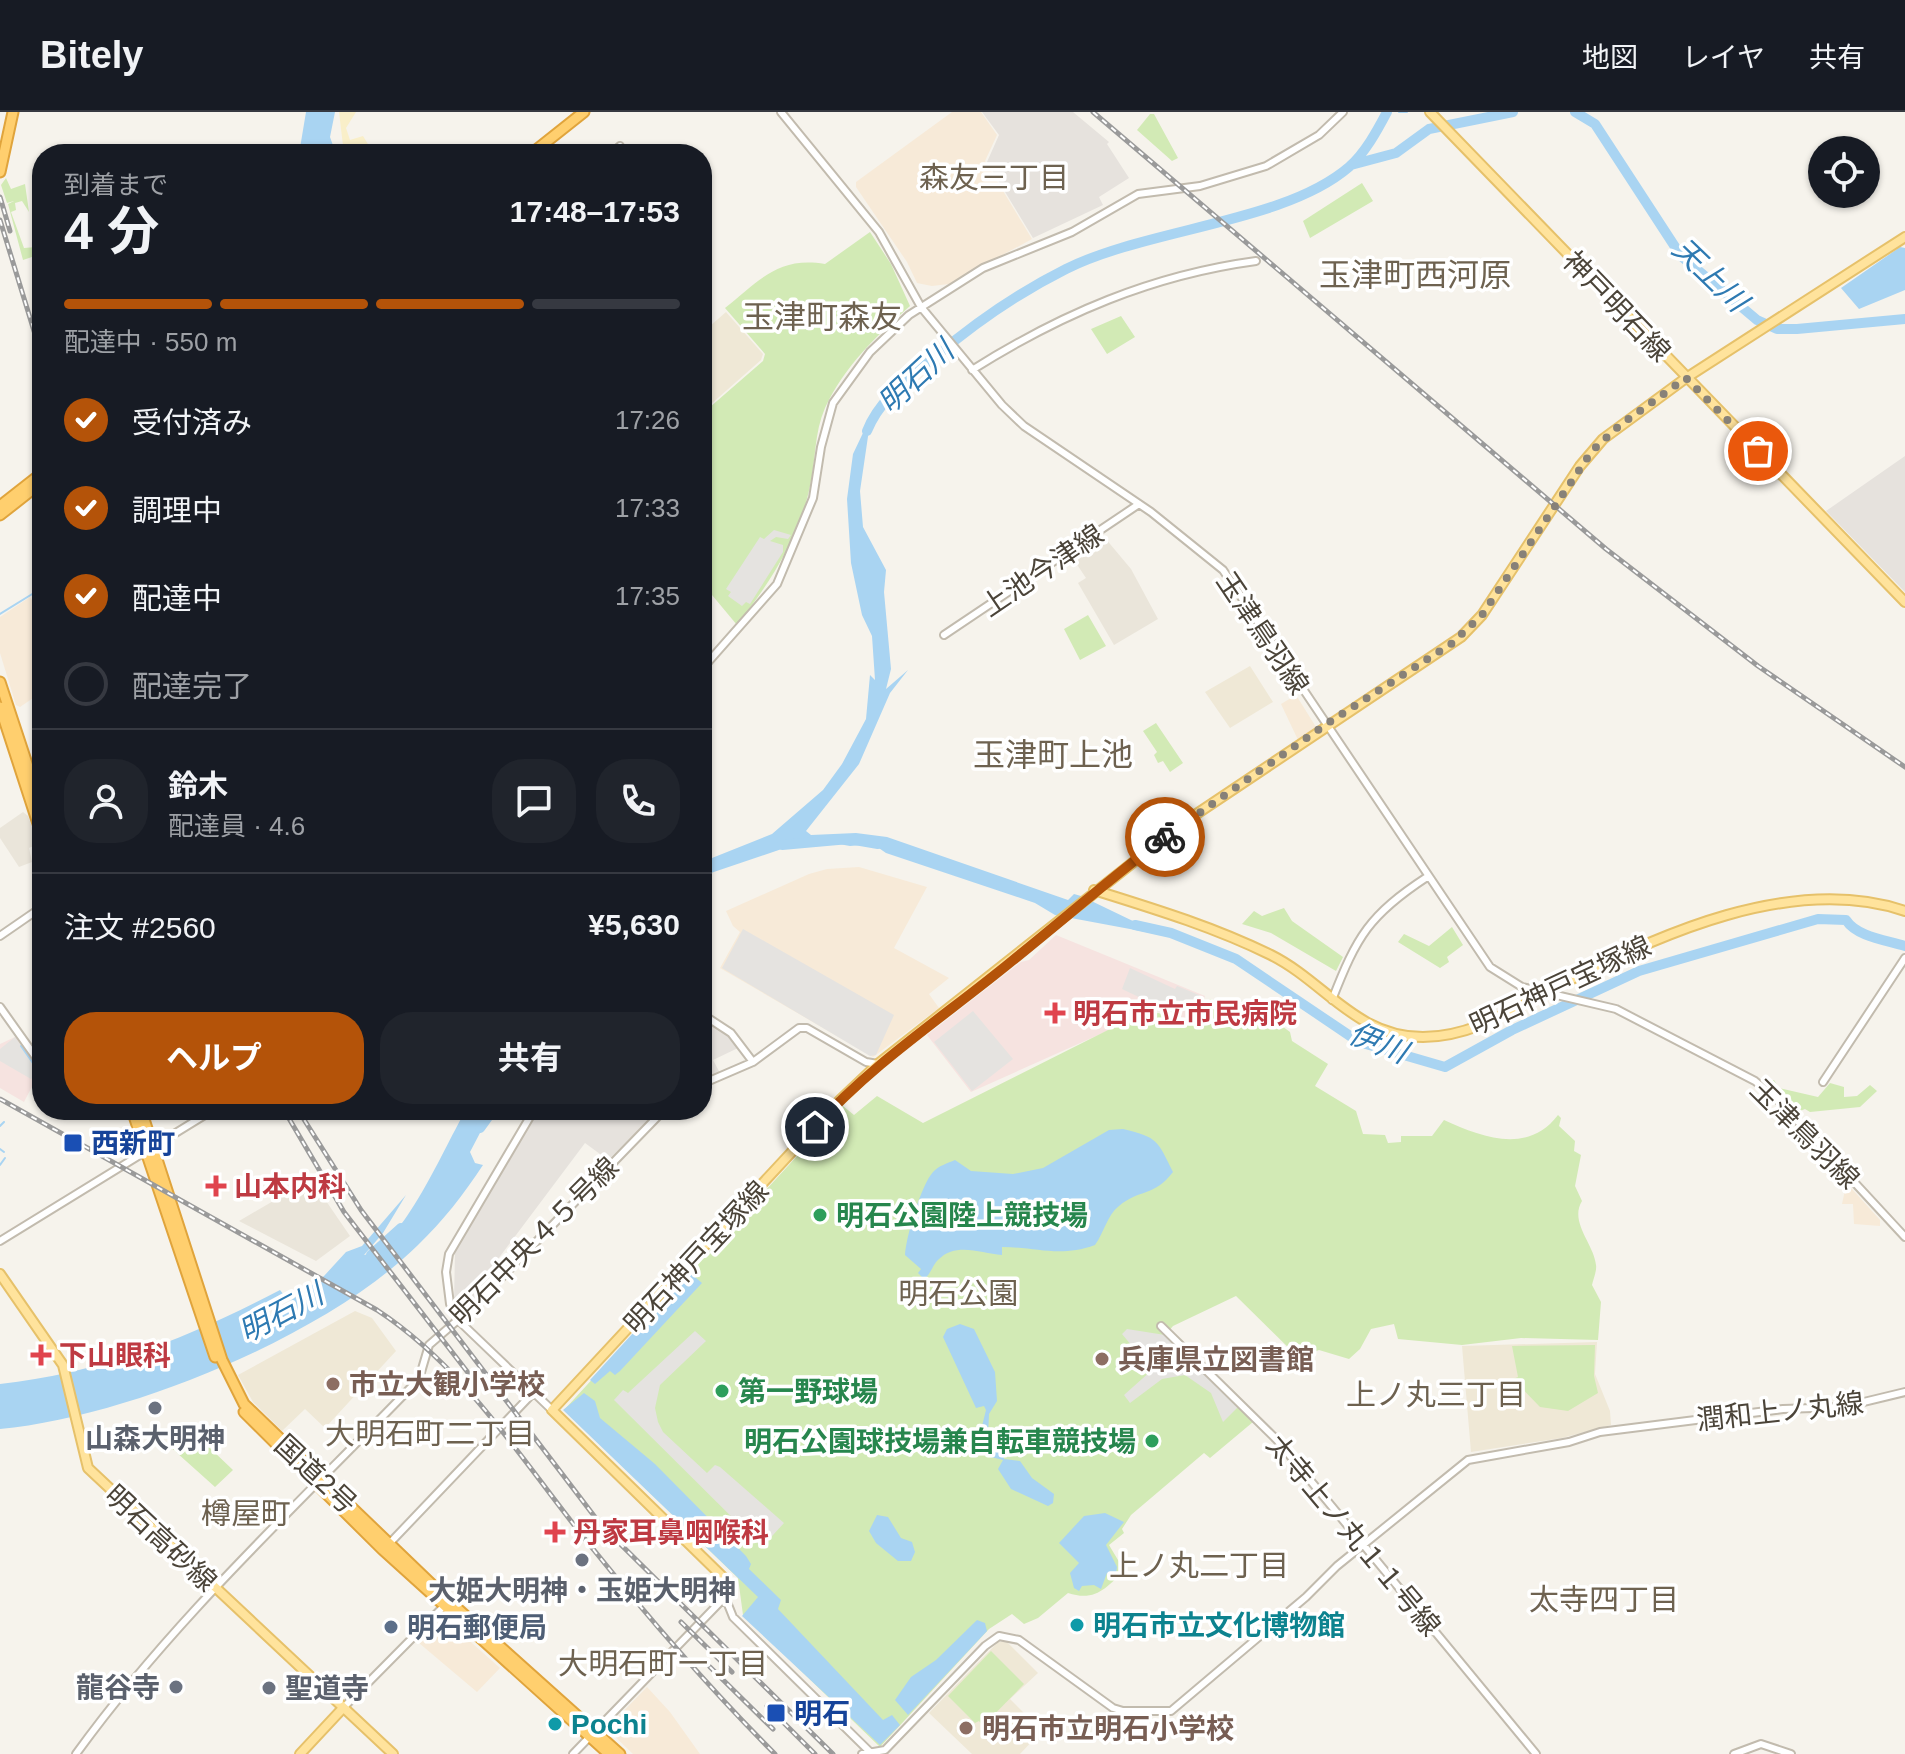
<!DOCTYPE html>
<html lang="ja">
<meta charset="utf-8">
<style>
body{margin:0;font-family:Arial,"Noto Sans JP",sans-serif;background:#20242c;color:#f1f3f6;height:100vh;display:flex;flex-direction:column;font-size:30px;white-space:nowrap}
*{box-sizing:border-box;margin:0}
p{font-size:26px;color:#9ea1a6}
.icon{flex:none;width:44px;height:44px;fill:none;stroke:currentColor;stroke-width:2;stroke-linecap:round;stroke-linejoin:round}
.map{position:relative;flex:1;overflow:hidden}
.side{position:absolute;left:32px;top:32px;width:680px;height:976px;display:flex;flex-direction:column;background:#171b24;border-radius:32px;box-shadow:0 2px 6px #0004}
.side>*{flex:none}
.fabs{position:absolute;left:1808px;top:24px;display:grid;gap:16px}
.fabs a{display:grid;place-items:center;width:72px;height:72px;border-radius:50%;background:#171b24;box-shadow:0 2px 6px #0004;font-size:40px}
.pin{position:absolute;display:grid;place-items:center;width:68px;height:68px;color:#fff;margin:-34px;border:4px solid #fff;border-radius:50%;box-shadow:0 2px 8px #0007}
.courier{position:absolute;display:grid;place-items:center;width:80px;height:80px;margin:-40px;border:6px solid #b45309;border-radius:50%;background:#fff;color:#222;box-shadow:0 2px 10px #0007}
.head em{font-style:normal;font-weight:700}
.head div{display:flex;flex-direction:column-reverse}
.head{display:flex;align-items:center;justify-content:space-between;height:136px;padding:0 32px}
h1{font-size:52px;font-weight:700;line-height:60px}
.bar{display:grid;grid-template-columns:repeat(4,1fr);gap:12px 8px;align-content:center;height:96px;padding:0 32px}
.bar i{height:10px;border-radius:6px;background:#363941}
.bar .selected{background:#b45309}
.bar p{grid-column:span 4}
.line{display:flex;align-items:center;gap:20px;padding:0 32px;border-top:2px solid #363941}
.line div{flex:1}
.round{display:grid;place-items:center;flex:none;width:84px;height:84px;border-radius:32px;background:#20242c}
ol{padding:0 32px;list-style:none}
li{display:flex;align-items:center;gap:24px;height:88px}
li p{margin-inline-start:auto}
li .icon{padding:8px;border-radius:50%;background:#b45309;color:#fff;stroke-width:4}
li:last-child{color:#9ea1a6}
li i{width:44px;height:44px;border:4px solid #363941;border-radius:50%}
.action{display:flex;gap:16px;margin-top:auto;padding:16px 32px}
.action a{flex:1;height:92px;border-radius:32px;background:#b45309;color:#fff;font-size:32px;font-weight:700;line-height:92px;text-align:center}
.action a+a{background:#20242c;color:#f1f3f6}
header{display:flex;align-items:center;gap:48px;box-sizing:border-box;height:112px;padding:0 40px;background:#171b24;border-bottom:2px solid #363941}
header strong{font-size:38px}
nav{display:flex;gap:44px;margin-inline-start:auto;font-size:28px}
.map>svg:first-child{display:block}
.residential{fill:#eae5da}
.commercial{fill:#f7ead8}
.industrial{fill:#e6e2dd}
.education{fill:#efe8d6}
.medical{fill:#f6e3e0}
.green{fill:#d2eab5}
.sand{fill:#f9efc9}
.parking{fill:#e5e3e0}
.water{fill:#a9d4f2}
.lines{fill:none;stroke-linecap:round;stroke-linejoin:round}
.stream{stroke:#a9d4f2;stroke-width:2}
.river{stroke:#a9d4f2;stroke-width:10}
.minor-casing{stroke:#c2bbae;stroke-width:10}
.major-casing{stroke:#e6c16a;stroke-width:12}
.highway-casing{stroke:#e0a43c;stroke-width:13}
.minor{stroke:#fff;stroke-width:6}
.major{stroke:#ffe39c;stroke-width:8}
.highway{stroke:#ffcf6e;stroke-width:9}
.rail-casing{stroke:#9a9a9a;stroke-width:5}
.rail{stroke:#fff;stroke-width:2;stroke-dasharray:6;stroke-linecap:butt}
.done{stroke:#878178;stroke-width:8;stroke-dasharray:0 14.4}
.route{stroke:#b45309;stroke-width:10}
.health-dot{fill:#e0444e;stroke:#fff;stroke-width:3}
.transit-dot{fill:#1a4fb4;stroke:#fff;stroke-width:3}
.leisure-dot{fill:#2e9e5b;stroke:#fff;stroke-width:3}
.education-dot{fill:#8d6e63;stroke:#fff;stroke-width:3}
.worship-dot{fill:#6b7280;stroke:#fff;stroke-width:3}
.culture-dot{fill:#0f9aa8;stroke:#fff;stroke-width:3}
.service-dot{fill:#5c6f8a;stroke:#fff;stroke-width:3}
.labels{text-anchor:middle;stroke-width:7;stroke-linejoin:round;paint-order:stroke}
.street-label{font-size:28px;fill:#4b4439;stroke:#fff}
.health-label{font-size:28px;font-weight:bold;fill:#be3a42;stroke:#fff;text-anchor:start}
.transit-label{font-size:28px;font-weight:bold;fill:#164399;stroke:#fff;text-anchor:start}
.leisure-label{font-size:28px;font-weight:bold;fill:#27864d;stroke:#fff;text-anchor:start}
.education-label{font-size:28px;font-weight:bold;fill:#785e54;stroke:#fff;text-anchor:start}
.worship-label{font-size:28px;font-weight:bold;fill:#5b616d;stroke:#fff}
.culture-label{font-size:28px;font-weight:bold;fill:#0d838f;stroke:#fff;text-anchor:start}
.service-label{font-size:28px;font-weight:bold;fill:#4e5e75;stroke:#fff;text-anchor:start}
.neighbourhood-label{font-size:30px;fill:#6e6250;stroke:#fff}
.water-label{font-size:30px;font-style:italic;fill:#2e7ab2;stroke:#fff}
.quarter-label{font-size:32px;fill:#6e6250;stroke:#fff}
</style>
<header>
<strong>Bitely</strong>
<nav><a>地図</a><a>レイヤ</a><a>共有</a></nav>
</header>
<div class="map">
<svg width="1905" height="1642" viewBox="0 0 1905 1642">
<rect width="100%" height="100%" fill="#f6f3ec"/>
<path class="residential" d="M1105,426L1131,457L1158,507L1114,533L1078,471L1086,466L1074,448Z
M23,700L28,704L38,732L29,736L32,750L19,755L0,726V716Z
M311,1067L350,1124L316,1149L239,1109Z"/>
<path class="commercial" d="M952,0H981L997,23L985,49L1032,127L949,172L932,174L917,171L907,150L856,75V70Z
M30,485L42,503V580L20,595L16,593L0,541V505Z
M1296,583L1316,615L1298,628L1281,592Z
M859,755L927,775L894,836L949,866L929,882L939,896L873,945L720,856L740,820L733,814L726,799L809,762L827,757Z
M1852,1077L1880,1108V1114L1854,1112L1853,1092H1842L1845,1078Z
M445,1507L500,1556L477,1580L419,1531Z
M647,1575L670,1600L700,1642H633L609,1619V1614Z"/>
<path class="industrial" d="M982,0H1073L1109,30L1107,32L1129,66L1099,85L1103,93L1033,126L987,50L999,23Z
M1905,344V480L1826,399Z
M702,908L726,922L738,936L713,948L720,961L702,967Z
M539,998H659L605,1051L600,1042L585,1031L486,1163L492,1169L467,1194H458L454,1190L455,1140Z"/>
<path class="education" d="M726,200L763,242L761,248L702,300V221Z
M1250,554L1273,590L1230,616L1205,580Z
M355,1199L372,1206L396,1239L325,1316L305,1297L282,1319L253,1290L238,1263Z
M1597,1230L1595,1262L1610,1299L1611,1313L1562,1326L1471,1340L1462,1234Z
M1006,1529L1038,1561L1010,1587L1027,1604L1022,1609L1037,1624L1020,1642H972L929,1601L998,1530Z"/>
<path class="medical" d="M1056,823L1205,884L1195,909L1158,899L1134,907L971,980L927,923L1021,850L1029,848Z
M15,925L40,959L24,990L0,976V932Z"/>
<path class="green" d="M1150,2H1154L1178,46L1172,49L1137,18Z
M6,66L11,77L25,72L29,100L22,89L15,91L16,98L11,100L24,136L36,135L35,144L23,148L8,92L14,89L7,91L1,73Z
M1362,71L1373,89L1310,126L1303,109Z
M870,120L891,152L910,194C877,223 844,255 825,296C814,321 816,348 810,374C800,425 769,472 737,513L712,483L704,489L702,487V302L763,249L765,242L725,196C759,169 778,144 825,152Z
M1121,204L1135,225L1107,242L1091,217Z
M1088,503L1106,534L1080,548L1064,517Z
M1156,611L1183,651L1170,660L1163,649L1158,651L1154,643L1157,640L1143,619Z
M1284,796L1292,809L1343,845L1336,859L1271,821L1242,812L1254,799L1262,804Z
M1452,815L1463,833L1447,845L1449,850L1440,856L1398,830L1404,822L1429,834Z
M1210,887L1263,916L1270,905L1290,920L1292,929L1328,952L1315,974L1356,999L1363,1022L1385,1023L1388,1031L1401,1030V1024H1432L1444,1008C1481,1025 1528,1043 1558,1003L1561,1006L1559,1014L1575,1029L1574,1039L1581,1043L1575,1074L1582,1089C1569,1110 1594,1132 1596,1153C1597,1159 1593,1168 1592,1173L1601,1190L1598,1228L1521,1226L1462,1233L1398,1227L1394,1212L1371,1217L1360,1237L1349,1247L1319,1238L1299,1246L1236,1184L1173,1214L1167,1221L1253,1310L1210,1346L1204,1341L1131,1403L1122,1417L1124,1421L1109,1433L1124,1458C1107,1476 1095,1490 1068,1481L1038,1506L1024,1512L1012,1502L989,1517L880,1635L743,1503L738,1466L564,1298L843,994L854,1003L877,984L923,1011L1108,918L1158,901L1195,910Z
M1774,968L1779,976L1818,985L1830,971L1844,975V985L1857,984L1870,973L1877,979L1860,995L1810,1000L1805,997L1800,999L1766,969Z
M1595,1233L1594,1264L1598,1281L1568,1299L1540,1295L1513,1267L1518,1265L1512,1234Z
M191,1318L233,1358L215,1375L167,1332Z
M991,1539L1024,1572L983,1614L979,1609L975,1611L948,1584Z"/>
<path class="sand" d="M339,0H356L346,16L350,28L363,24L374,42H344Z"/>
<path class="parking" d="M774,418L791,423L788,427L776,425L770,429L783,433V440L750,492L746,490L742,494L728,484L731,480L726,477L760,425L764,427Z
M743,817L894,903L876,943L870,944L722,856Z
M1130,856L1175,877L1177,874L1199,883L1195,895L1173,887L1168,899L1122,877Z
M973,899L1013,947L972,979L934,930Z
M15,925L40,959L31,967L0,949V937Z
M1127,1217L1165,1223L1238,1295L1223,1310L1211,1281L1185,1263L1162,1267L1130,1291L1124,1283L1152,1258L1122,1222Z
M695,1219L706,1229L660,1273L655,1296L658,1310L663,1320L707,1361L715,1353L720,1355L784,1411L762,1435L614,1288L623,1278L628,1281Z"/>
<path class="water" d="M306,0H335L330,25L336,42H295L300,36Z
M1900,135L1905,136V178L1859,197L1841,176Z
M871,304L860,379L863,415L886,458L884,480L891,557L886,577L908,558L890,581L859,652L806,719L811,723L856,721L887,725L1068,788L1074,782L1081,784L1162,823L1055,803L1035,791L886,741L873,732L850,734L811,727L702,764V750L772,722L823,678L842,652L866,607L870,563L875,568L872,524L862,503L851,451L847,387L853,342Z
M466,998H492L470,1040L475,1051L483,1053C464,1082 443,1109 418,1133C326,1224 128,1305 0,1317V1272C105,1260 187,1226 280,1178L284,1183L264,1202L267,1206L324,1164L346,1140L362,1134L406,1083L383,1121L364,1143C402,1137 446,1031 466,998Z
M1123,1017C1159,1026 1157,1028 1173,1060C1154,1085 1139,1077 1119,1094C1107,1103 1104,1121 1095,1133C1059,1146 1037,1135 1002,1135V1143C981,1141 956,1130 939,1147C932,1153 932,1161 924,1167L918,1161L921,1157L905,1143C906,1125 921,1073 933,1060C938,1054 948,1051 955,1048L971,1059L1013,1062L1043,1056L1109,1018Z
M689,1160L702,1171L620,1259L615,1263L610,1259L595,1272L590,1268Z
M960,1212L974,1217L995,1260L997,1289L989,1302L988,1324L1002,1334L1004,1347L1020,1349L1032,1366L1054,1382L1053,1391L1048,1394L1011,1377L998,1357L1003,1348L987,1344L978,1330L986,1298L984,1294L976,1296L943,1225L947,1217Z
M584,1281L595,1289L600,1306L655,1352L746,1444L751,1452L749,1457L781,1488L778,1497L883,1608L892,1603L900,1613L880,1633L742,1504L758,1485L563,1298Z
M1105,1401L1124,1410L1106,1433L1117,1455L1116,1461H1107L1101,1477L1094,1473L1082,1474L1079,1479L1074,1476L1070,1461L1079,1451L1059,1431L1084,1404Z
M877,1403L888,1405L901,1426L912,1430L915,1440L911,1449H898L876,1431L869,1419Z
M977,1508L985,1511L987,1519L908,1603L895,1588L911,1565L936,1548Z"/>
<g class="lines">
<path class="stream" d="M1399,0H1407
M36,193L42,210
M0,502L42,476
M37,918L42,914
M21,934L35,954
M0,1014L4,1010
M0,1037L4,1040
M0,1053L5,1046"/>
<path class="river" d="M1575,0L1595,12L1681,144L1757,208L1777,217H1797L1905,207
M1351,53L1396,41L1429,17L1513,0
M867,319C880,286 909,267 936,244C975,211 1020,180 1066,157C1148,116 1284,111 1349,55C1365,41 1377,19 1387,0
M782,733L849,727L878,732
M1135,813L1171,821L1236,847L1359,930L1445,955L1512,918L1639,859L1818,807L1846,808C1857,825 1886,828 1905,834
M480,1016L493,998
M371,1143L401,1116"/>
<g class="minor-casing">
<path id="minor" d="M781,0L879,120L921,195L1002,293L1024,314L1151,400L1223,458L1490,855L1522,875L1616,897L1755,969L1779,989L1905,1125
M611,42L620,34
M972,258C1061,202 1152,163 1256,149
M944,523L1139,392
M702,557L777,472L813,386L821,335L833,291L870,240L909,203L983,156L1072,120L1138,82L1200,74L1266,54L1319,23L1343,0
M0,824L42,795
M1332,888C1357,824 1369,803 1427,765
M0,895L42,954
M702,902L731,921L753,950
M1823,970L1905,846
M702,972L753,950L799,916H807L866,950L878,952
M534,998L449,1142L446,1160L450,1192L457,1207L552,1298
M0,1129L213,998
M1161,1214L1277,1328L1536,1642
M388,1433L532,1282
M725,1485L733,1505L872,1642
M343,1596L445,1493
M76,1642C175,1505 302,1389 419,1267L429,1233L475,1193L664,998
M573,1642L725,1485L729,1471
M862,1642L885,1638L985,1534L999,1524L1019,1528L1113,1596L1123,1599H1171L1306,1485L1337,1454L1468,1348L1569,1330L1600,1320L1783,1297L1843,1295L1905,1280
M1734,1642L1761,1632L1791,1642"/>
</g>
<g class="major-casing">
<path id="major" d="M1430,0L1905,490
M1094,778C1155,797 1214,815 1271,843C1325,870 1356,925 1423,925C1473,925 1515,896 1558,874C1657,823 1793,761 1905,799
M0,1162L63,1253L88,1356L393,1642
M729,1471L552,1298L840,988L878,952L1183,711L1461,525L1482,503L1580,354L1603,327L1686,266L1905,125
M300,1642L343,1596"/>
</g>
<g class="highway-casing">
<path id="highway" d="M531,42L584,0
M0,60L13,0
M0,394L42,361
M0,403L42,370
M0,570L42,697
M0,595L42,724
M132,998L215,1245
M141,998L222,1248L244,1292L449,1489L620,1642
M244,1300L383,1438L609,1642"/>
</g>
<use href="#minor" class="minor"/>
<use href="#major" class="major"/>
<use href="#highway" class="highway"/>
<g class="rail-casing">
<path id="rail" d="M1093,0L1606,437L1758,554L1905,655
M0,85L10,119
M0,108L42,245
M0,987L377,1198C467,1257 522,1349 589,1432C647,1504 709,1576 775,1642
M284,998L344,1100L469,1262
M298,998L361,1098L601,1413L833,1642
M681,1510L732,1560
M710,1555L773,1617
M767,1594L815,1642"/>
</g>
<use href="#rail" class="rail"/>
</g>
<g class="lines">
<path class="done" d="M1165,725L1325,613L1451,532L1482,503L1592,339L1620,313L1686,266L1758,339"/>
<path class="route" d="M815,1015C874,950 945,904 1012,849C1063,808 1112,765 1165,725"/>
</g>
<g class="health-dot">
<path d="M1051 889h8v8h8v8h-8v8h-8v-8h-8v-8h8z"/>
<path d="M212 1062h8v8h8v8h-8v8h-8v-8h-8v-8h8z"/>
<path d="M37 1231h8v8h8v8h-8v8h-8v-8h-8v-8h8z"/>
<path d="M551 1408h8v8h8v8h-8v8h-8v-8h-8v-8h8z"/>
</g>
<g class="transit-dot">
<rect x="63" y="1021" width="20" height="20" rx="4"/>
<rect x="766" y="1591" width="20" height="20" rx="4"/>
</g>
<g class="leisure-dot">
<circle cx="820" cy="1103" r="8"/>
<circle cx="722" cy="1279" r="8"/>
<circle cx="1152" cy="1329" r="8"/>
</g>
<g class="education-dot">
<circle cx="1102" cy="1247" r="8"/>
<circle cx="333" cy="1272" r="8"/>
<circle cx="966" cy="1616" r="8"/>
</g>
<g class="worship-dot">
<circle cx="155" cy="1296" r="8"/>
<circle cx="582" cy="1448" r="8"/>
<circle cx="176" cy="1575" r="8"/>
<circle cx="269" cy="1576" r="8"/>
</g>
<g class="culture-dot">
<circle cx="1077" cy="1513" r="8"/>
<circle cx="555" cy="1612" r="8"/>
</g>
<circle class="service-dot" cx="391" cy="1515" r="8"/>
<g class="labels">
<g class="street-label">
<text transform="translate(1617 194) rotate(46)" y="10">神戸明石線</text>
<text transform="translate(1042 458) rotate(-34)" y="10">上池今津線</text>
<text transform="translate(1263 521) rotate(56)" y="10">玉津鳥羽線</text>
<text transform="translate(1560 873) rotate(-25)" y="10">明石神戸宝塚線</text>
<text transform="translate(1805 1022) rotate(45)" y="10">玉津鳥羽線</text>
<text transform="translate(534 1129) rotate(-45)" y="10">明石中央４５号線</text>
<text transform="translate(696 1145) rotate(-47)" y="10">明石神戸宝塚線</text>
<text transform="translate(1780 1299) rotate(-6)" y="10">潤和上ノ丸線</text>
<text transform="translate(316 1362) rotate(43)" y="10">国道2号</text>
<text transform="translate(1354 1423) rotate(50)" y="10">太寺上ノ丸１１号線</text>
<text transform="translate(161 1426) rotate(43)" y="10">明石高砂線</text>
</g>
<g class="health-label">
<text x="1073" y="911">明石市立市民病院</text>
<text x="234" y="1084">山本内科</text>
<text x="59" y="1253">下山眼科</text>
<text x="573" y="1430">丹家耳鼻咽喉科</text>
</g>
<g class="transit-label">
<text x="91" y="1041">西新町</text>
<text x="794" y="1611">明石</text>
</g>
<g class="leisure-label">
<text x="836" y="1113">明石公園陸上競技場</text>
<text x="738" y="1289">第一野球場</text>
<text x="1136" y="1339" text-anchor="end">明石公園球技場兼自転車競技場</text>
</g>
<g class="education-label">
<text x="1118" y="1257">兵庫県立図書館</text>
<text x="349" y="1282">市立大観小学校</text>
<text x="982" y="1626">明石市立明石小学校</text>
</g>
<g class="worship-label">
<text x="155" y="1336">山森大明神</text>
<text x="582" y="1488">大姫大明神・玉姫大明神</text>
<text x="160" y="1585" text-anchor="end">龍谷寺</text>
<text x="285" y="1586" text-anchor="start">聖道寺</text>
</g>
<g class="culture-label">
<text x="1093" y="1523">明石市立文化博物館</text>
<text x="571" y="1622">Pochi</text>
</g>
<g class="service-label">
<text x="407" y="1525">明石郵便局</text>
</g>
<g class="neighbourhood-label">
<text x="994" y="76">森友三丁目</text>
<text x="958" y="1192">明石公園</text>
<text x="1436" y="1293">上ノ丸三丁目</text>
<text x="430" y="1332">大明石町二丁目</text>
<text x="246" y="1412">樽屋町</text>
<text x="1199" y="1464">上ノ丸二丁目</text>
<text x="1604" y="1498">太寺四丁目</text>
<text x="663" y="1562">大明石町一丁目</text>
</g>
<g class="water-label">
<text transform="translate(1710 163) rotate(44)" y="10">天上川</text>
<text transform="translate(916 265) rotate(-43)" y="10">明石川</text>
<text transform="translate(1378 931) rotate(22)" y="10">伊川</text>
<text transform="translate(281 1201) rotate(-28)" y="10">明石川</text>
</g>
<g class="quarter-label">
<text x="1415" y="174">玉津町西河原</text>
<text x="822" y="216">玉津町森友</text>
<text x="1053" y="654">玉津町上池</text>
</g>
</g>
</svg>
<div class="fabs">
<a><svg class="icon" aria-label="locate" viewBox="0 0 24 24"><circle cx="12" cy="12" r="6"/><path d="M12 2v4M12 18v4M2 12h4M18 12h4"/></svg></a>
</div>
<div class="pin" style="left:1758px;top:339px;background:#ea580c"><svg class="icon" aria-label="bag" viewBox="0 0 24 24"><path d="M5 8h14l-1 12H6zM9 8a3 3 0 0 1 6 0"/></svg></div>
<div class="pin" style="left:815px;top:1015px;background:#1f2937"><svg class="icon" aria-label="home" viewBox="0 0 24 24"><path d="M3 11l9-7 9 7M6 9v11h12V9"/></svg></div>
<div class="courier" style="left:1165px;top:725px"><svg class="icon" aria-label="bike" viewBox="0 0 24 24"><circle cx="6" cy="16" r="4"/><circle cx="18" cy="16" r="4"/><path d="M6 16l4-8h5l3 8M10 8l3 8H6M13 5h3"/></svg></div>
<section class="side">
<div class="head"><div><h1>4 分</h1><p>到着まで</p></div><em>17:48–17:53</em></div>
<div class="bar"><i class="selected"></i><i class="selected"></i><i class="selected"></i><i></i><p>配達中 · 550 m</p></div>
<ol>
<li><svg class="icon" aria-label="check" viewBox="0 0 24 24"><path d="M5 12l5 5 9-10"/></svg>受付済み<p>17:26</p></li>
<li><svg class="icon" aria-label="check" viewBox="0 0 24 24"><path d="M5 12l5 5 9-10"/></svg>調理中<p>17:33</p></li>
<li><svg class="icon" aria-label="check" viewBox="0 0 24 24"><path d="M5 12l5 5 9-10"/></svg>配達中<p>17:35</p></li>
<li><i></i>配達完了</li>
</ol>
<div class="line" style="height:144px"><a class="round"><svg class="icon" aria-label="person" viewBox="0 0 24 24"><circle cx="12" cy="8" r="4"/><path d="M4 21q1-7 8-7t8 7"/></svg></a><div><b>鈴木</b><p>配達員 · 4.6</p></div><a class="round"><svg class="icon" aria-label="chat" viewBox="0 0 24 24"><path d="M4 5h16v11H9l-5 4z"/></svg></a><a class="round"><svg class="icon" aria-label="phone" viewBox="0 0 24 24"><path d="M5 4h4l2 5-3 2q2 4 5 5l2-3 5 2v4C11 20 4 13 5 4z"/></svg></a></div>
<div class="line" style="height:104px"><div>注文 #2560</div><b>¥5,630</b></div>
<div class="action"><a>ヘルプ</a><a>共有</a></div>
</section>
</div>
